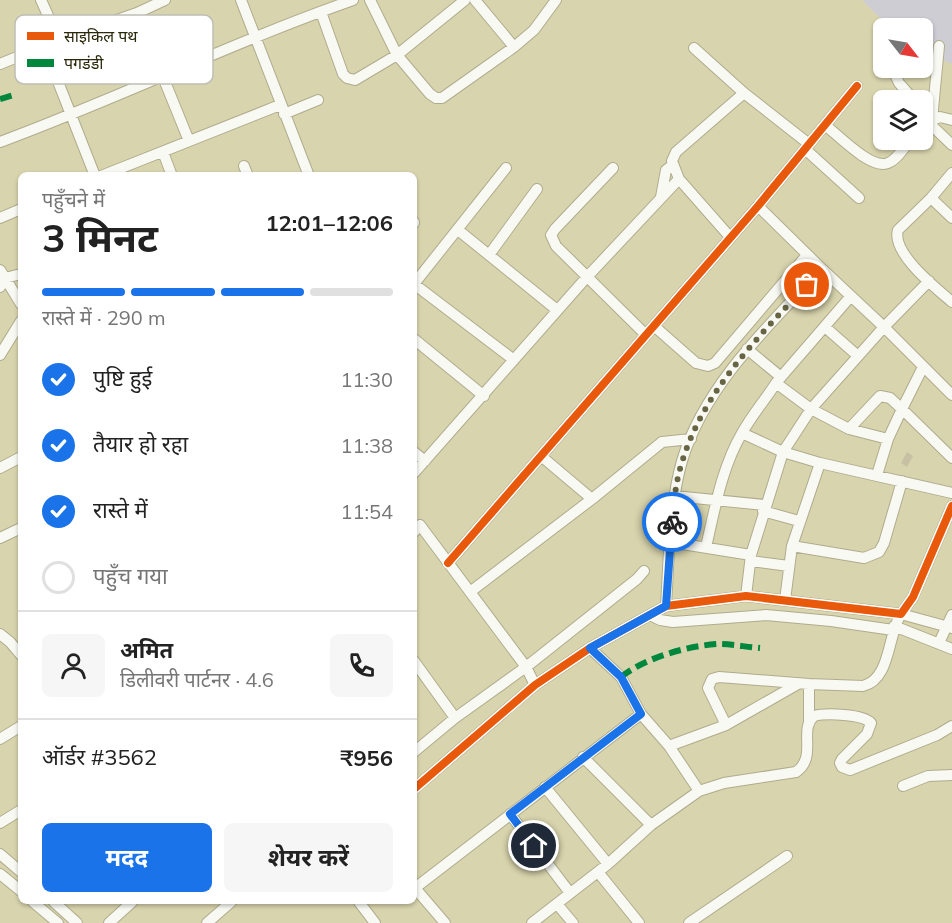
<!DOCTYPE html>
<html lang="hi">
<meta charset="utf-8">
<style>
body{margin:0;font-family:Mulish,"Noto Sans Devanagari",sans-serif;background:#f6f6f6;color:#222;height:100vh;display:flex;flex-direction:column;font-size:22px;white-space:nowrap}
*{box-sizing:border-box;margin:0}
p{font-size:20px;color:#767676}
.icon{flex:none;width:33px;height:33px;fill:none;stroke:currentColor;stroke-width:2;stroke-linecap:round;stroke-linejoin:round}
.map{position:relative;flex:1;overflow:hidden}
.drawer{position:absolute;left:18px;top:172px;width:399px;height:732px;display:flex;flex-direction:column;background:#fff;border-radius:9px;box-shadow:0 2px 4px #0004}
.drawer>*{flex:none}
.needle{width:39px;rotate:121deg}
.controls{position:absolute;left:873px;top:18px;display:grid;gap:12px}
.controls a{display:grid;place-items:center;width:60px;height:60px;border-radius:9px;background:#fff;box-shadow:0 2px 4px #0004;font-size:30px}
.pin{position:absolute;display:grid;place-items:center;width:51px;height:51px;color:#fff;margin:-26px;border:3px solid #fff;border-radius:50%;box-shadow:0 2px 6px #0007}
.courier{position:absolute;display:grid;place-items:center;width:60px;height:60px;margin:-30px;border:4px solid #1a73e8;border-radius:50%;background:#fff;color:#222;box-shadow:0 2px 8px #0007}
.head em{font-style:normal;font-weight:700}
.head div{display:flex;flex-direction:column-reverse}
.head{display:flex;align-items:center;justify-content:space-between;height:102px;padding:0 24px}
h1{font-size:39px;font-weight:700;line-height:45px}
.bar{display:grid;grid-template-columns:repeat(4,1fr);gap:9px 6px;align-content:center;height:72px;padding:0 24px}
.bar i{height:8px;border-radius:4px;background:#e0e0e0}
.bar .active{background:#1a73e8}
.bar p{grid-column:span 4}
.line{display:flex;align-items:center;gap:15px;padding:0 24px;border-top:2px solid #e0e0e0}
.line div{flex:1}
.round{display:grid;place-items:center;flex:none;width:63px;height:63px;border-radius:9px;background:#f6f6f6}
ol{padding:0 24px;list-style:none}
li{display:flex;align-items:center;gap:18px;height:66px}
li p{margin-inline-start:auto}
li .icon{padding:6px;border-radius:50%;background:#1a73e8;color:#fff;stroke-width:4}
li:last-child{color:#767676}
li i{width:33px;height:33px;border:3px solid #e0e0e0;border-radius:50%}
.cta{display:flex;gap:12px;margin-top:auto;padding:12px 24px}
.cta a{flex:1;height:69px;border-radius:9px;background:#1a73e8;color:#fff;font-size:24px;font-weight:700;line-height:69px;text-align:center}
.cta a+a{background:#f6f6f6;color:#222}
.map>svg:first-child{display:block}
.green{fill:#cecdd4}
.building{fill:#c8c0a3}
.lines{fill:none;stroke-linecap:round;stroke-linejoin:round}
.minor-casing{stroke:#afac8d;stroke-width:12}
.minor{stroke:#f9f9f3;stroke-width:10}
.quiet{stroke:#00873e;stroke-width:6;stroke-dasharray:12 6;stroke-linecap:butt}
.cycleway-casing{stroke:#fff;stroke-width:11}
.cycleway{stroke:#e8590c;stroke-width:8}
.done{stroke:#676443;stroke-width:6;stroke-dasharray:0 10.8}
.route{stroke:#1a73e8;stroke-width:8}
.key{fill:#fff;stroke:#bfbeb6;stroke-width:1.5}
.key-label{font-size:16px;fill:#2a270a}
</style>
<div class="map">
<svg width="952" height="923" viewBox="0 0 952 923">
<rect width="100%" height="100%" fill="#d8d4ad"/>
<path class="green" d="M862,0H952V64L923,52L922,28H890Z"/>
<path class="building" d="M907,452L913,456L907,467L901,463Z"/>
<g class="lines">
<g class="minor-casing">
<path id="minor" d="M41,0L59,40
M241,0L309,176
M370,0L397,55L430,94L436,98H442L514,47L534,30L556,0
M475,0L514,47
M321,12L343,74L347,78L355,80L397,55L465,0
M137,13L189,141
M44,46L95,176
M694,48L744,93L809,144
M0,64L59,40L137,13L165,0
M892,68L899,83L914,100
M284,114L318,100
M932,120L939,46
M927,122L940,117L952,120
M928,122L952,145
M825,125C838,135 871,170 888,163C897,160 904,147 911,140
M0,142C119,98 233,42 353,0
M805,149L859,198
M163,152L172,176
M244,166L248,176
M613,168L555,229L551,235L556,246L645,334
M952,173L931,198L898,230C891,253 936,288 952,302
M101,176L280,105
M661,197L666,170L673,165
M931,198L952,218
M758,206L822,269
M0,218L21,209
M414,223V222
M458,230L557,310
M730,237L679,179L672,161L676,152L744,93
M489,255L537,189
M0,270L21,304
M414,284L506,168
M414,284L514,360
M0,287L5,278L21,274
M654,326L696,363L708,366L715,363L807,255
M825,327L858,356
M414,339L484,396
M747,349L781,377L776,383L811,409L849,429L888,439
M0,355L21,321
M781,377L851,296
M849,429L880,396L890,398L902,409L923,367
M742,433L783,452L820,463
M414,452L425,461
M541,456L592,499
M0,468L21,457
M414,473L586,278L679,179
M877,475L888,439L902,409L952,458
M674,496L765,505
M763,511L799,521
M414,532L420,525L526,667L535,685
M0,538L21,528
M670,542L751,555
M792,546L864,558L879,552L884,543L902,481
M706,547C715,508 722,467 742,433C752,415 765,400 776,383
M751,561L789,566
M448,563L758,206L857,86
M470,592L592,499L662,442L691,439
M746,596L751,555L783,452L811,409L884,327L929,281
M785,600L792,546L820,463L952,493
M666,606C669,558 669,507 682,461C704,386 770,324 822,269L884,327L952,395
M650,615L660,620L673,622L766,615L831,621L893,630
M894,626L952,649
M0,634L10,642L21,655
M939,643L952,615
M590,648L621,677L641,714L669,746L699,791
M414,661L455,718
M809,721V684
M726,725L708,688L712,679L719,677L809,684L863,686C891,679 887,636 901,614L952,628
M0,739L21,726
M669,746L726,725L798,684
M414,752L455,718L526,667L637,579L644,571
M583,757L651,825
M903,786L928,776L952,775
M545,787L608,864
M414,789L535,685L590,648L666,606L746,596L901,614L913,597L952,506
M510,814L570,893
M0,823L21,810
M0,854L21,872
M598,872L639,923
M0,874L21,891
M33,902L58,923
M54,902L77,923
M359,902L375,923
M557,904L573,923
M109,923L132,902
M207,923L231,902
M445,923L415,888L641,714
M532,923L608,864L651,825L699,791L724,783L796,772C818,757 798,729 814,716C826,713 863,714 871,723L867,734L842,759L840,763L842,767L850,770L937,735L952,726
M689,923L787,856"/>
</g>
<use href="#minor" class="minor"/>
<path class="quiet" d="M0,99L14,95
M621,677C645,658 686,646 718,644C731,644 746,647 760,648"/>
<g class="cycleway-casing">
<path id="cycleway" d="M448,563L758,206L857,86
M414,789L535,685L590,648L666,606L746,596L901,614L913,597L952,506"/>
</g>
<use href="#cycleway" class="cycleway"/>
</g>
<g class="lines">
<path class="done" d="M672,522C674,501 676,479 683,459C705,390 758,337 807,285"/>
<path class="route" d="M534,846L510,814L641,714L621,677L590,648L666,606L672,522"/>
</g>
<rect x="15" y="15" width="198" height="69" rx="9" class="key"/>
<rect x="27" y="32" width="27" height="8" fill="#e8590c"/>
<rect x="27" y="59" width="27" height="8" fill="#00873e"/>
<g class="key-label">
<text x="64" y="42">साइकिल पथ</text>
<text x="64" y="69">पगडंडी</text>
</g>
</svg>
<div class="controls">
<a><svg class="needle" viewBox="-14 -14 28 28"><path d="M0-13l5 13h-10z" fill="#e53935"/><path d="M0 13l5-13h-10z" fill="#767676"/></svg></a>
<a><svg class="icon" aria-label="layers" viewBox="0 0 24 24"><path d="M12 4l9 5-9 5-9-5zM3 14l9 5 9-5"/></svg></a>
</div>
<div class="pin" style="left:807px;top:285px;background:#ea580c"><svg class="icon" aria-label="bag" viewBox="0 0 24 24"><path d="M5 8h14l-1 12H6zM9 8a3 3 0 0 1 6 0"/></svg></div>
<div class="pin" style="left:534px;top:846px;background:#1f2937"><svg class="icon" aria-label="home" viewBox="0 0 24 24"><path d="M3 11l9-7 9 7M6 9v11h12V9"/></svg></div>
<div class="courier" style="left:672px;top:522px"><svg class="icon" aria-label="bike" viewBox="0 0 24 24"><circle cx="6" cy="16" r="4"/><circle cx="18" cy="16" r="4"/><path d="M6 16l4-8h5l3 8M10 8l3 8H6M13 5h3"/></svg></div>
<section class="drawer">
<div class="head"><div><h1>3 मिनट</h1><p>पहुँचने में</p></div><em>12:01–12:06</em></div>
<div class="bar"><i class="active"></i><i class="active"></i><i class="active"></i><i></i><p>रास्ते में · 290 m</p></div>
<ol>
<li><svg class="icon" aria-label="check" viewBox="0 0 24 24"><path d="M5 12l5 5 9-10"/></svg>पुष्टि हुई<p>11:30</p></li>
<li><svg class="icon" aria-label="check" viewBox="0 0 24 24"><path d="M5 12l5 5 9-10"/></svg>तैयार हो रहा<p>11:38</p></li>
<li><svg class="icon" aria-label="check" viewBox="0 0 24 24"><path d="M5 12l5 5 9-10"/></svg>रास्ते में<p>11:54</p></li>
<li><i></i>पहुँच गया</li>
</ol>
<div class="line" style="height:108px"><a class="round"><svg class="icon" aria-label="person" viewBox="0 0 24 24"><circle cx="12" cy="8" r="4"/><path d="M4 21q1-7 8-7t8 7"/></svg></a><div><b>अमित</b><p>डिलीवरी पार्टनर · 4.6</p></div><a class="round"><svg class="icon" aria-label="phone" viewBox="0 0 24 24"><path d="M5 4h4l2 5-3 2q2 4 5 5l2-3 5 2v4C11 20 4 13 5 4z"/></svg></a></div>
<div class="line" style="height:78px"><div>ऑर्डर #3562</div><b>₹956</b></div>
<div class="cta"><a>मदद</a><a>शेयर करें</a></div>
</section>
</div>
